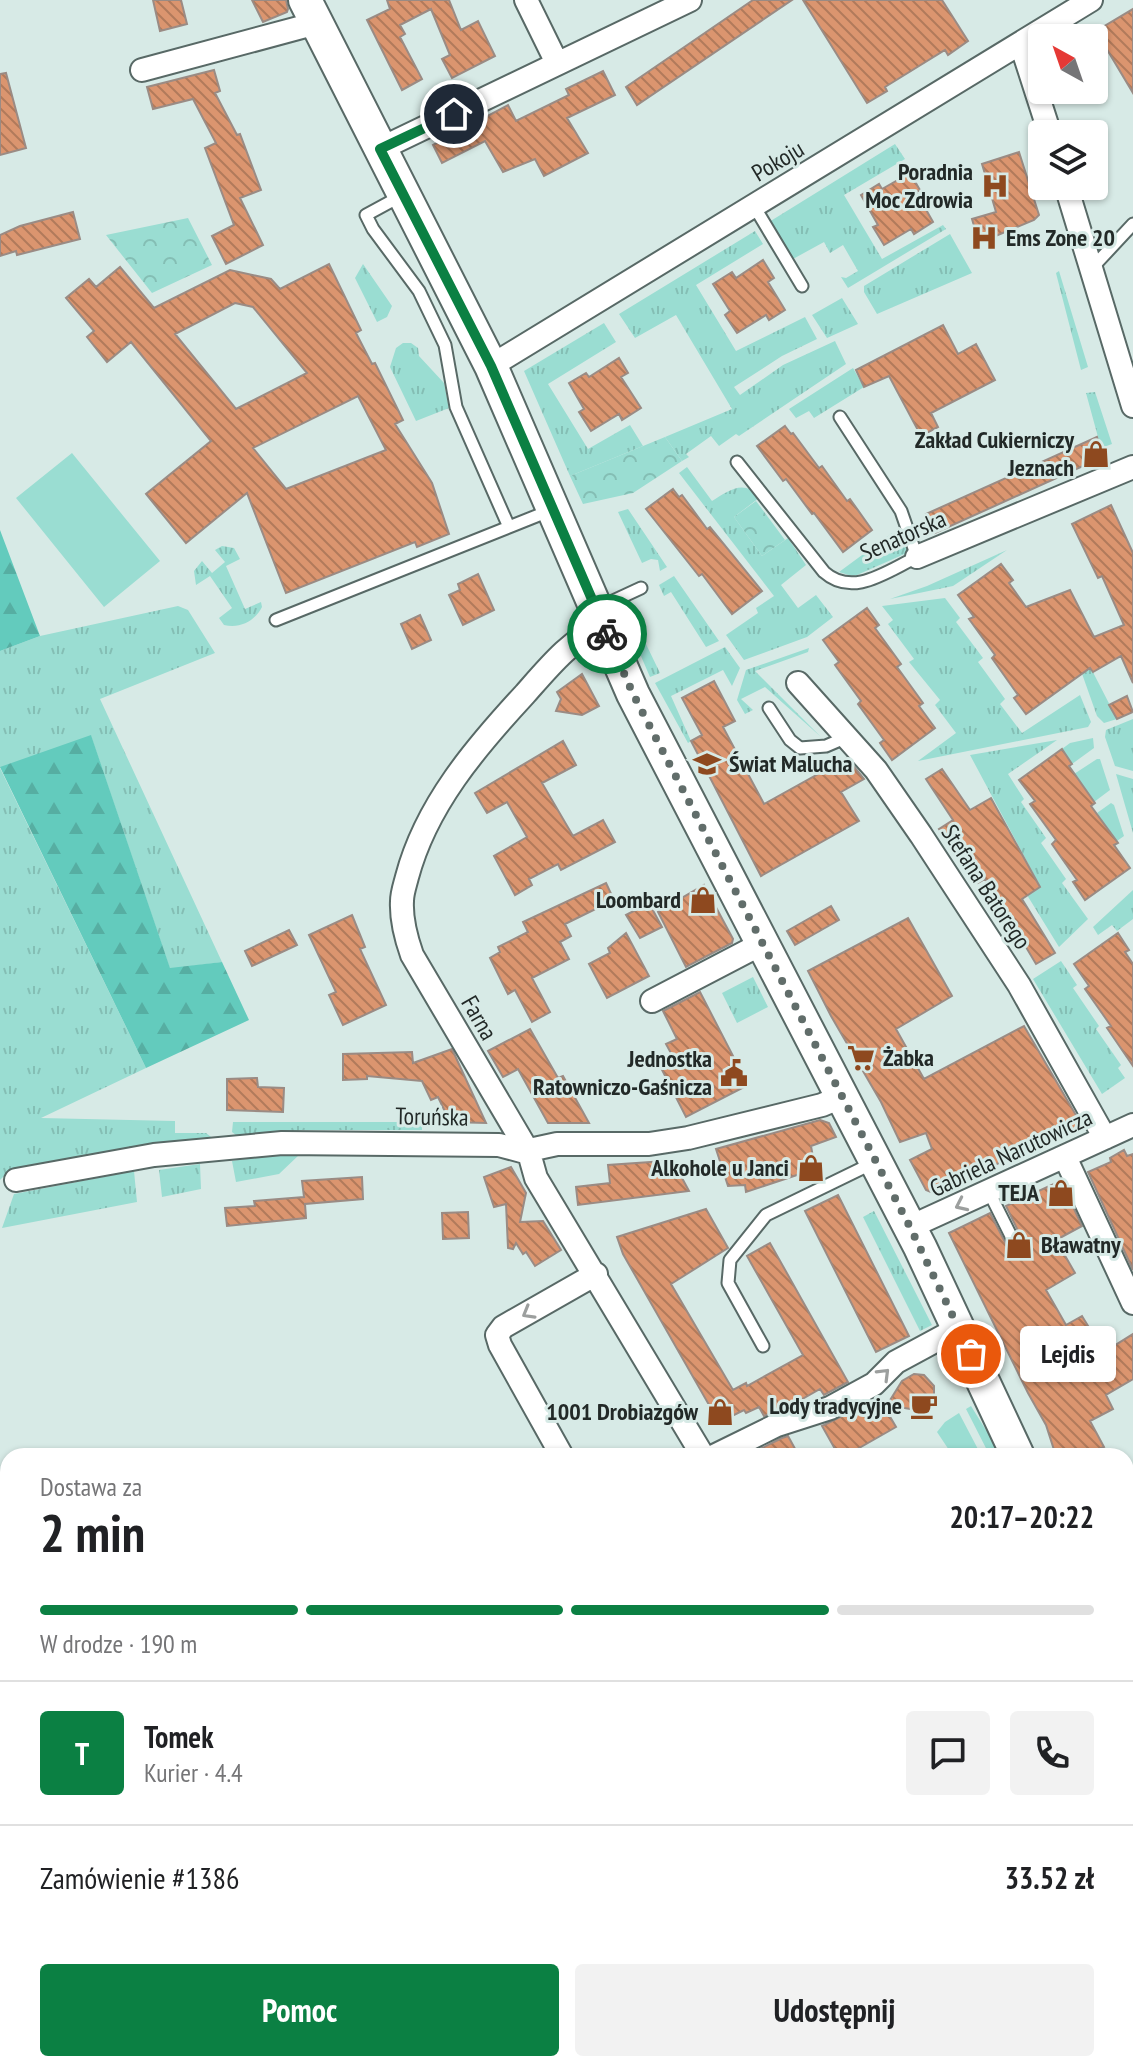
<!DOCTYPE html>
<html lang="pl">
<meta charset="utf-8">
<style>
body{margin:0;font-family:"PT Sans Narrow",sans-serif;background:#f2f2f2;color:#202124;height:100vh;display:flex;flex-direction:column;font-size:30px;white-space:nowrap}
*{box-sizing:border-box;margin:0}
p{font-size:26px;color:#757577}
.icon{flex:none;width:44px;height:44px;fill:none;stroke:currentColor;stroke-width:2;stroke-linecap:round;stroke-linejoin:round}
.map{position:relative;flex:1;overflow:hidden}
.side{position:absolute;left:0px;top:1448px;width:1134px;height:624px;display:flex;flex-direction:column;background:#fff;border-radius:24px 24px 0 0;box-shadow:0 2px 6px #0004}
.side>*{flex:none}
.needle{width:52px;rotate:320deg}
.buttons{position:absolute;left:1028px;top:24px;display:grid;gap:16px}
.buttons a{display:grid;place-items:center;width:80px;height:80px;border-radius:8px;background:#fff;box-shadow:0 2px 6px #0004;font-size:40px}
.pin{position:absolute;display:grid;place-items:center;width:68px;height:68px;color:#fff;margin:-34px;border:4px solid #fff;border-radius:50%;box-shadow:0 2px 8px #0007}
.courier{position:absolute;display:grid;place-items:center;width:80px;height:80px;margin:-40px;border:6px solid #0b8043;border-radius:50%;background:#fff;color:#222;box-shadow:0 2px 10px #0007}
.bubble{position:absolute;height:56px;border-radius:8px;background:#fff;box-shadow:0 2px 6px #0004;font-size:26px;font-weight:800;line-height:56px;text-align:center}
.headline em{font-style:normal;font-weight:800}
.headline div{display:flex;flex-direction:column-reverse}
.headline{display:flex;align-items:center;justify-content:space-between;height:136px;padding:0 40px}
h1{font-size:52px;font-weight:800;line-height:60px}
.bar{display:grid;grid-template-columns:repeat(4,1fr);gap:12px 8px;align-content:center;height:96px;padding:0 40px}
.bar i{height:10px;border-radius:6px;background:#e0e0e0}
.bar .selected{background:#0b8043}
.bar p{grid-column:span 4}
.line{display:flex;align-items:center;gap:20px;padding:0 40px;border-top:2px solid #e0e0e0}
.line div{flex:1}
.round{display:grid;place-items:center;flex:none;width:84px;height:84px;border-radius:8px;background:#f2f2f2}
.primary-button{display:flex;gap:16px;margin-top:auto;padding:16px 40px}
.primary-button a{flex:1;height:92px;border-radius:8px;background:#0b8043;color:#fff;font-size:32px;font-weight:800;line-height:92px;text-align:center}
.primary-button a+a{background:#f2f2f2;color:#202124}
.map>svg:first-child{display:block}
.grass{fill:url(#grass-tufts)}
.forest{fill:url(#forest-firs)}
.park{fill:url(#park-crowns)}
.garden{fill:#9addd2}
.water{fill:#41ac9f}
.building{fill:url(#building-back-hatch);stroke:#9a8b84;stroke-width:2;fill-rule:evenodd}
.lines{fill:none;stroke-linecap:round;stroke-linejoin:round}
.lane-casing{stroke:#586966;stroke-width:15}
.street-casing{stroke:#586966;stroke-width:26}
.secondary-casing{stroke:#586966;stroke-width:36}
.lane{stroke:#fff;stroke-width:11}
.street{stroke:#fff;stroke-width:22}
.secondary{stroke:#fff;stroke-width:32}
.oneway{stroke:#9c9f9e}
.done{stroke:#616d6a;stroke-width:8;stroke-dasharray:0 14.4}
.route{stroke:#0b8043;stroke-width:10}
.labels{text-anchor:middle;stroke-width:6;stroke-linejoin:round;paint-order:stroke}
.street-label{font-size:24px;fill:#222927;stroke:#d7eae6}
.poi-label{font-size:24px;font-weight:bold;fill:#222927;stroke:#d7eae6;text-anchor:end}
</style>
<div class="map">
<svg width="1133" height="2072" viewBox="0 0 1133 2072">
<defs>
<pattern id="grass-tufts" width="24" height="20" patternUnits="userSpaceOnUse" patternTransform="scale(2)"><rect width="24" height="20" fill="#9addd2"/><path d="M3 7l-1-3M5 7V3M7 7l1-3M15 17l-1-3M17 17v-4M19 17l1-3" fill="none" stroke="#84beb4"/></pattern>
<pattern id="forest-firs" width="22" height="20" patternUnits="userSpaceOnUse" patternTransform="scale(2)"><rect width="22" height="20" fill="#63cbbd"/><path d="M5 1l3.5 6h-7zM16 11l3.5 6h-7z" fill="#56aea2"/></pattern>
<pattern id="park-crowns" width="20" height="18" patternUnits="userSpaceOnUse" patternTransform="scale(2)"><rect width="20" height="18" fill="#9addd2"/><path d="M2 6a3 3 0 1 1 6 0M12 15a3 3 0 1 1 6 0" fill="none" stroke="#84beb4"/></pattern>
<pattern id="building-back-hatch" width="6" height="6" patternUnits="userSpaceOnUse" patternTransform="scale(2)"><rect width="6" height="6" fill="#db956f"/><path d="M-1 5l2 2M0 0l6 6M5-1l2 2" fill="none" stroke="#b17a5b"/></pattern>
</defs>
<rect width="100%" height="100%" fill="#d7eae6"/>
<path class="grass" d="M895,144L905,159L844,195L882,259L943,225L946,229L848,288L841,277L846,278L858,271L843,245L830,253L824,242L793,259L790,257L769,222Z
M755,231L763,244L696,285L736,351L805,317L817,339L782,356L734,387L740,395L783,365L835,341L846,364L739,436L736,434L719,446L711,436L686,454L689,457L682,461L665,437L732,409L676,315L635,338L619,314Z
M950,234L972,273L877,314L864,292V286Z
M363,264L392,306L387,317L377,322L355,278Z
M1059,271L1088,367L1081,370L1057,277L1056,273Z
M842,298L858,324L827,338L812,315Z
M604,323L616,342L548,384L588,449L630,425L643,446L570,476L524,371Z
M403,343H411L418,348L419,356L444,383L449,408L416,421L390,367L396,348Z
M853,368L864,387L814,418L809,411L796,418L789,409Z
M1095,392L1112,444L1101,448L1086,393Z
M687,467L712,501C728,491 745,478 759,498L734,517L762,556L788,538L806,565L781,585L798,608L816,595L833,617L807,637L744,660L726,635L758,613L756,608L774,596L679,473Z
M628,509L667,567L660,571L658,560L651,559L642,563L618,512Z
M892,533L896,540L903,538L909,552L857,575L852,576L839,572Z
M222,546L234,548L240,559L226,566L245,609L261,602L262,607C255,621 240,629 224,625L219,618L232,608L210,576L196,585L194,571L202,561L212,573L225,562L215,550Z
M1007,550L953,586L890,599L927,586Z
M674,576L719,641L706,647L671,592L664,596L659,585Z
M945,598L960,618L956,622L983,658L978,662L1005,699L1000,704L1022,733L1080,695L1091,722L1088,727L918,761L956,733L935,705L940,700L909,662L914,659L888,624L893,620L882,606Z
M178,606L188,610L215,653L100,699L222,962L170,969L91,736L0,768L146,1068L41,1118L175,1121V1133H206L215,1140L5,1175L0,1180V651L40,636Z
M629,609L660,673L650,677L637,647L627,613Z
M1078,643L1117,719L1104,723L1097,716L1075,654Z
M725,647L740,668L732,686L723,670L671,696L691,741L688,743L655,683Z
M809,648L808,652L755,671L821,737L765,687L741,699L753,710L745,714L737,700L746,670Z
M1133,719V771L1115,766L1105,737L1106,730Z
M1057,740L1008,774L1024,799L1021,802L1046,838L1041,843L1066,879L1062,883L1088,919L1059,947L1027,895L1040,886L970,755Z
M1116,774L1133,779V833Z
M1133,890V919L1117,931L1112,925L1098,935L1093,927Z
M1061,961L1077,985L1073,988L1099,1026L1096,1029L1121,1065L1118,1068L1125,1078L1102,1094L1033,979Z
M753,977L768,1007L737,1023L722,993Z
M233,1122H422V1130H302L241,1139L232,1132Z
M289,1151L299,1155L279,1174L236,1182L232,1161Z
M200,1164L201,1189L162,1197L159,1170Z
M134,1171L137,1202L2,1228L14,1194Z
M874,1211L932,1325L920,1331L863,1217Z
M8,1624V1818L0,1798V1628Z
M84,2064H151V2072H87Z
M902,2064H970L974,2071L887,2072Z"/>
<path class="forest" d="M0,530L40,636L0,651Z
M91,735L170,968L222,962L249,1020L146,1068L0,767Z"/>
<path class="park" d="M188,218L212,265L152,293L106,235Z
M665,437L682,461L633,493L583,504L570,476Z
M756,501L785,540L762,556L734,517Z
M1126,1714L1133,1727V1961L1126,1965Z
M1133,1991V2072H1011L1023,2064H1126V1995Z
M299,2064H721L728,2072H285Z"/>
<path class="garden" d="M72,453L160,561L104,607L16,498Z
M1093,738L1094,748L1072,764L1062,749L1070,743Z
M1097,759H1100L1110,790L1094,802L1074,774Z
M1111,803L1114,805L1124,836L1117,841L1097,813Z
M971,1406L1002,1456H990L966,1409Z
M959,1413L980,1453L973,1456H953L937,1432L945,1422Z
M446,2064H537L543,2072H434Z"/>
<path class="water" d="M0,1798L8,1818V2064H84L87,2072H0Z"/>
<path class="building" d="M153,0H181L187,24L160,31Z
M252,0H286L288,9L287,12L263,22Z
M387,0H449L461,30L478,21L495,56L452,78L442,59L450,55L431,9L400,25L405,34L400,37L422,79L402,90L367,20L390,9Z
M753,0H792L637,105L626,87Z
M803,0H942L968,41L948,55L945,50L885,87L887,91L867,103Z
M1133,9V93L1096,31Z
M214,70L220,91L215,93L237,135L240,134L261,190L240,198L263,245L226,264L212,236L234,225L205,148L216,143L193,99L153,109L147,87Z
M603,71L615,95L567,118L588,153L544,176L535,159L503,172L485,141L442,163L433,145L508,105L516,121L569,95L566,89Z
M6,73L26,148L0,155V74Z
M1019,152L1039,215L1034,220L979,243L972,219L996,212L982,164Z
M910,173L920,190L916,192L933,222L914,234L911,229L884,245L873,227L878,225L861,195L879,184L882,189Z
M73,212L80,239L17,255L16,251L0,256V235L20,226Z
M763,260L774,278L768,282L785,310L769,320L766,315L737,333L725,315L730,311L713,284L732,272L736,278Z
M329,264L361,330L356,333L372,364L375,363L403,420L395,424L432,483L449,534L417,547L415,542L286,593L247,493L186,543L146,494L211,441L131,342L107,362L87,337L94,331L66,298L89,279L96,287L120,267L154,308L230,270L271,279L280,289ZM235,303L253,307L307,373L236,409L175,334ZM358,396L386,450L286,489L253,448Z
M943,325L958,354L976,344L995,380L931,413L938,427L921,436L889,376L864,387L856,370Z
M619,358L628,373L621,377L641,408L622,420L619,414L591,431L579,412L584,409L569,383L586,373L589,377Z
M785,426L791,434L793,433L819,468L822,466L847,501L850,499L872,530L843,552L814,513L812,514L786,479L783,481L757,446Z
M1097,437L1103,457L935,533L926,514Z
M673,489L679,497L682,495L707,529L710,527L762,591L732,614L702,574L699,576L646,509Z
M1111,505L1133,553V683L1121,656L1093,672L1090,668L1026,714L1014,698L1018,695L992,658L995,655L969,619L974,617L958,595L1001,564L1013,580L1009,583L1026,607L1070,590L1094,637L1124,625L1102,576L1098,578L1072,524Z
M478,574L494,610L463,625L449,595L460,590L458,584Z
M867,608L879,625L875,628L901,664L897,667L923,703L919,706L935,728L892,760L880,743L884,740L858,704L861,701L835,665L839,662L823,640Z
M420,615L431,640L412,649L401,624Z
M582,674L599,706L582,715L556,711L561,699L557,692Z
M714,681L735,721L723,727L764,804L847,758L864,779L841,792L859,821L761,876L691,741L702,735L682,698Z
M1127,696L1133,712L1117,719L1109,705Z
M563,741L576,765L542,783L573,836L603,820L615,842L561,870L558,864L529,879L532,885L515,895L494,856L527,837L507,802L487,813L475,793Z
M1062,749L1072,764L1069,766L1095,803L1091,806L1118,843L1114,845L1130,868L1085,900L1073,882L1077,880L1052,844L1056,840L1030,804L1035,801L1019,780Z
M942,769L970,810L991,798L1040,887L1022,899L1055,953L1036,964L1011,922L1013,921L985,879L978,883L955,845L952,847L939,829L953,820L926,779Z
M606,883L614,900L565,924L571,936L560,942L569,959L532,978L550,1012L532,1022L515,990L508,994L490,958L500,952L498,947L528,932L523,922Z
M704,885L733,939L732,943L686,967L658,912Z
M649,903L662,927L640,938L626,915Z
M831,906L839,920L795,945L787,931Z
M352,915L365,947L360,949L386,1005L343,1025L329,995L336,992L309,935Z
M908,918L952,996L896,1029L924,1079L1024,1026L1080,1122L1078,1127L933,1193L926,1190L910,1160L932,1149L926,1133L900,1142L881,1102L831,1016L808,971Z
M289,930L297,945L252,966L245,951Z
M626,933L649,976L607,998L589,964L610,953L608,948Z
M1118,933L1129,950L1125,952L1133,964V1066L1107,1028L1111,1026L1085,989L1089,986L1074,964Z
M700,992L748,1085L686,1117L658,1062L672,1055L666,1044L677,1039L663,1011Z
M530,1029L558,1078L563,1076L589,1123H548L518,1069L503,1077L488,1051Z
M452,1049L486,1123L450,1122L438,1097L431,1100L422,1081L367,1076V1079L343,1080V1054L412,1052L413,1063Z
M257,1078L258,1087L284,1088L283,1112L227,1110V1079Z
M820,1120L829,1123L836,1137L811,1146L815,1169L746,1192L745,1185L728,1186L716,1149Z
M1124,1150L1127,1156L1133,1154V1270L1088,1172L1111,1162L1110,1158Z
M665,1161L675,1165L689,1191L578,1205L576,1187L610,1183L608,1165Z
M511,1167L526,1193L520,1222L543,1221L561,1250L535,1266L526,1252L523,1254L516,1243L513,1249L508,1248L506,1204L494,1207L484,1177Z
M362,1177L363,1199L305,1204L306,1218L227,1226L225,1208L255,1206L254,1201L304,1197L302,1181Z
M1058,1182L1062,1183L1082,1226L1056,1240L1075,1273L1046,1290L1066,1325L1082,1316L1104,1352L1133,1334V1379L1106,1395L1113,1409L1090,1421L1104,1447L1096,1450L1099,1456H1056L1046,1425L1028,1393L949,1233L990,1213L1006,1244L1016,1248L1020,1244L1021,1237L1006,1206Z
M838,1195L909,1336L876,1352L805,1211Z
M706,1209L728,1248L671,1284L733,1390L746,1383L747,1386L803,1355L747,1256L770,1243L848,1382L824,1395L820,1389L788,1407L764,1416L759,1407L746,1413L744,1410L732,1416L729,1412L717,1419L623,1254L617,1237Z
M468,1212L469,1238L443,1239L442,1213Z
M914,1374L924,1375L934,1386V1396L929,1405L916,1410L887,1405L902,1381Z
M879,1398L896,1427L845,1456H839L822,1426Z
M788,1436L799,1456H746L782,1438Z"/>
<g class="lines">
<g class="lane-casing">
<path id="lane" d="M401,196L366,215L373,229L419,291L445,345L456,407L509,527
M754,206L802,286
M1092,268L1133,224
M737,462L824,572C853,598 887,571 917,557L901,511L840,417
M600,607L641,588
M276,620L549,511
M769,708L790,740L800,748L826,746L847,737
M989,1192L1013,1240
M763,1346L728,1283L730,1260L766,1215L875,1162"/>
</g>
<g class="street-casing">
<path id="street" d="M526,0L557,63
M1021,44L1050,134
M142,70L317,23
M380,149L690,0
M1066,186L1133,406
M491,366L1091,0
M917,557L1133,467
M603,626C572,638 547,669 525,694C476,747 426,805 407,877C405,885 402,893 402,901C401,919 406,938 412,955L529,1153L536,1178L703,1456
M798,683L876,770L921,835L1019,985L1105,1138
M652,1001L763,943
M1065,1157L1133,1303
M16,1180L154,1155L282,1143L499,1145L529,1153L534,1149L557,1144H649L688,1138L822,1105L841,1097
M910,1227L1133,1125
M562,1456L500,1345L497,1335L503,1327L596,1274
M714,1456L777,1425L830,1408L874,1384L896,1362L959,1328
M1126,1983L1133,1979
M996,2072L1008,2064"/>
</g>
<g class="secondary-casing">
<path id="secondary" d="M305,0L491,366L633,694L920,1247L1018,1456
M1126,1524L1133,1521
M1126,1679L1133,1693
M226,2072L240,2064"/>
</g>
<use href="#lane" class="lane"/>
<use href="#street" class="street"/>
<use href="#secondary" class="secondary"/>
</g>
<defs><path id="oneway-chevron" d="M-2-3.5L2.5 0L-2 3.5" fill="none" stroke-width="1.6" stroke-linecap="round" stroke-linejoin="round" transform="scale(2)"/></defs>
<g class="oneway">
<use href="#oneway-chevron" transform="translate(961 1205) rotate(155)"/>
<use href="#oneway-chevron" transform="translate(528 1313) rotate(150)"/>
<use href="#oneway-chevron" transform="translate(884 1374) rotate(-45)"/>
</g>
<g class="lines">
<path class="done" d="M607,634L633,694L910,1227L971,1354"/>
<path class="route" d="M454,114L380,149L491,366L607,634"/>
</g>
<defs>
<g id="hospital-bare" transform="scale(2.16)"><path d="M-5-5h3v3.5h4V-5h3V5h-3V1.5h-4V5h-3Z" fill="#8e491f" stroke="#d7eae6" stroke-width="2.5" paint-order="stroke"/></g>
<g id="shop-bare" transform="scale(2.16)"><path d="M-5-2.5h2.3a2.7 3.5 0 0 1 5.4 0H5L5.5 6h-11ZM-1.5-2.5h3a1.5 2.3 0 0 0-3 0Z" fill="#8e491f" stroke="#d7eae6" stroke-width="2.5" paint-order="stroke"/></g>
<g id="school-bare" transform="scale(2.16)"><path d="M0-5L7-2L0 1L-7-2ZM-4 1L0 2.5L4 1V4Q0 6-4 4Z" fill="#8e491f" stroke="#d7eae6" stroke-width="2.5" paint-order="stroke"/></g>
<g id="supermarket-bare" transform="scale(2.16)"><path d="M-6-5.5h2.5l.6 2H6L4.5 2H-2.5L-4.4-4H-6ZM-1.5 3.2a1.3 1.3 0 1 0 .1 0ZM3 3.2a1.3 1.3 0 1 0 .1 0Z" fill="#8e491f" stroke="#d7eae6" stroke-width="2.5" paint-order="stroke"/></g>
<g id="civic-bare" transform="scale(2.16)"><path d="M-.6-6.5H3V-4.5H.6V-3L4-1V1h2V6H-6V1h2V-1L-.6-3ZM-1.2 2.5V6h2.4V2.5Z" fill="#8e491f" stroke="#d7eae6" stroke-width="2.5" paint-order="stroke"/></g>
<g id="cafe-bare" transform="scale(2.16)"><path d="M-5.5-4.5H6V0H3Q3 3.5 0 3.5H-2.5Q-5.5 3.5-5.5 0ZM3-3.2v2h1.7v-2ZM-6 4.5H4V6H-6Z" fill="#8e491f" stroke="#d7eae6" stroke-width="2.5" paint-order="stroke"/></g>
</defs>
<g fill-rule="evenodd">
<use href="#hospital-bare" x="995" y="186"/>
<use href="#hospital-bare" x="984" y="238"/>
<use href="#shop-bare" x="1096" y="454"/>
<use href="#school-bare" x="707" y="764"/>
<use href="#shop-bare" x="703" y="900"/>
<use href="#supermarket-bare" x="861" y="1058"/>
<use href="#civic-bare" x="734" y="1073"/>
<use href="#shop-bare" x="811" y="1168"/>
<use href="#shop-bare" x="1061" y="1193"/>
<use href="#shop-bare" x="1019" y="1245"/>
<use href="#cafe-bare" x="924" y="1406"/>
<use href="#shop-bare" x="720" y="1412"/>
</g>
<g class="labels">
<g class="street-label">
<text transform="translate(778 161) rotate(-31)" y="8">Pokoju</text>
<text transform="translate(903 536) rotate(-24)" y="8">Senatorska</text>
<text transform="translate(986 887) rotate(57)" y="8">Stefana Batorego</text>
<text transform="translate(479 1018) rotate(60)" y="8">Farna</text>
<text transform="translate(432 1117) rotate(1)" y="8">Toruńska</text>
<text transform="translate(1011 1153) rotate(-25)" y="8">Gabriela Narutowicza</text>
</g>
<g class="poi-label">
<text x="973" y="180">Poradnia<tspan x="973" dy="28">Moc Zdrowia</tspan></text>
<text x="1006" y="246" text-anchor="start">Ems Zone 20</text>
<text x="1074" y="448">Zakład Cukierniczy<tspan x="1074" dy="28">Jeznach</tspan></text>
<text x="729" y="772" text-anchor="start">Świat Malucha</text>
<text x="681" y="908">Loombard</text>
<text x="883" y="1066" text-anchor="start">Żabka</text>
<text x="712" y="1067">Jednostka<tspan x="712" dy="28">Ratowniczo-Gaśnicza</tspan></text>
<text x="789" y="1176">Alkohole u Janci</text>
<text x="1039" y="1201">TEJA</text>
<text x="1041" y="1253" text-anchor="start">Bławatny</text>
<text x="902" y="1414">Lody tradycyjne</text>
<text x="698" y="1420">1001 Drobiazgów</text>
</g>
</g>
</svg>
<div class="buttons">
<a><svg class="needle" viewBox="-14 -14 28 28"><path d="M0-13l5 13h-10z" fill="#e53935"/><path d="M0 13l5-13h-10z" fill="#757577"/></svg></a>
<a><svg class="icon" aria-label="layers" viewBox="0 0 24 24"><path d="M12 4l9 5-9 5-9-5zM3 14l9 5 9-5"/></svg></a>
</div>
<div class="pin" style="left:971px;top:1354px;background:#ea580c"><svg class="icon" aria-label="bag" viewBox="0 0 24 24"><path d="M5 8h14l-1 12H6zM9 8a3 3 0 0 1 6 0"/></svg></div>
<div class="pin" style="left:454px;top:114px;background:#1f2937"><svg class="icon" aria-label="home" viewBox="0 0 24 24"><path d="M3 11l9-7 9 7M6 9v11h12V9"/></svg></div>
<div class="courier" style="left:607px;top:634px"><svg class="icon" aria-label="bike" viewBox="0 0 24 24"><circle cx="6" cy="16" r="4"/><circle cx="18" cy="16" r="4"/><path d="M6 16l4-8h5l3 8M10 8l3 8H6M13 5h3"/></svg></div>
<div class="bubble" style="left:1020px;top:1326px;width:96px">Lejdis</div>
<section class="side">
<div class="headline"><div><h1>2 min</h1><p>Dostawa za</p></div><em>20:17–20:22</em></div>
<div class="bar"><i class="selected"></i><i class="selected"></i><i class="selected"></i><i></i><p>W drodze · 190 m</p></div>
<div class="line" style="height:144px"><b class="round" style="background:#0b8043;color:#fff">T</b><div><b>Tomek</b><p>Kurier · 4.4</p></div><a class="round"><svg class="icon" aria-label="chat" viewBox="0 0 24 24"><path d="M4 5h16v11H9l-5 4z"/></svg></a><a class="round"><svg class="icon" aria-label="phone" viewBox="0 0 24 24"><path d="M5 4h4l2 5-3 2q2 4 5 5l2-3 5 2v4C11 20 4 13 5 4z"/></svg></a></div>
<div class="line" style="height:104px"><div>Zamówienie #1386</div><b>33.52 zł</b></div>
<div class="primary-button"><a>Pomoc</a><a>Udostępnij</a></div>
</section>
</div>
